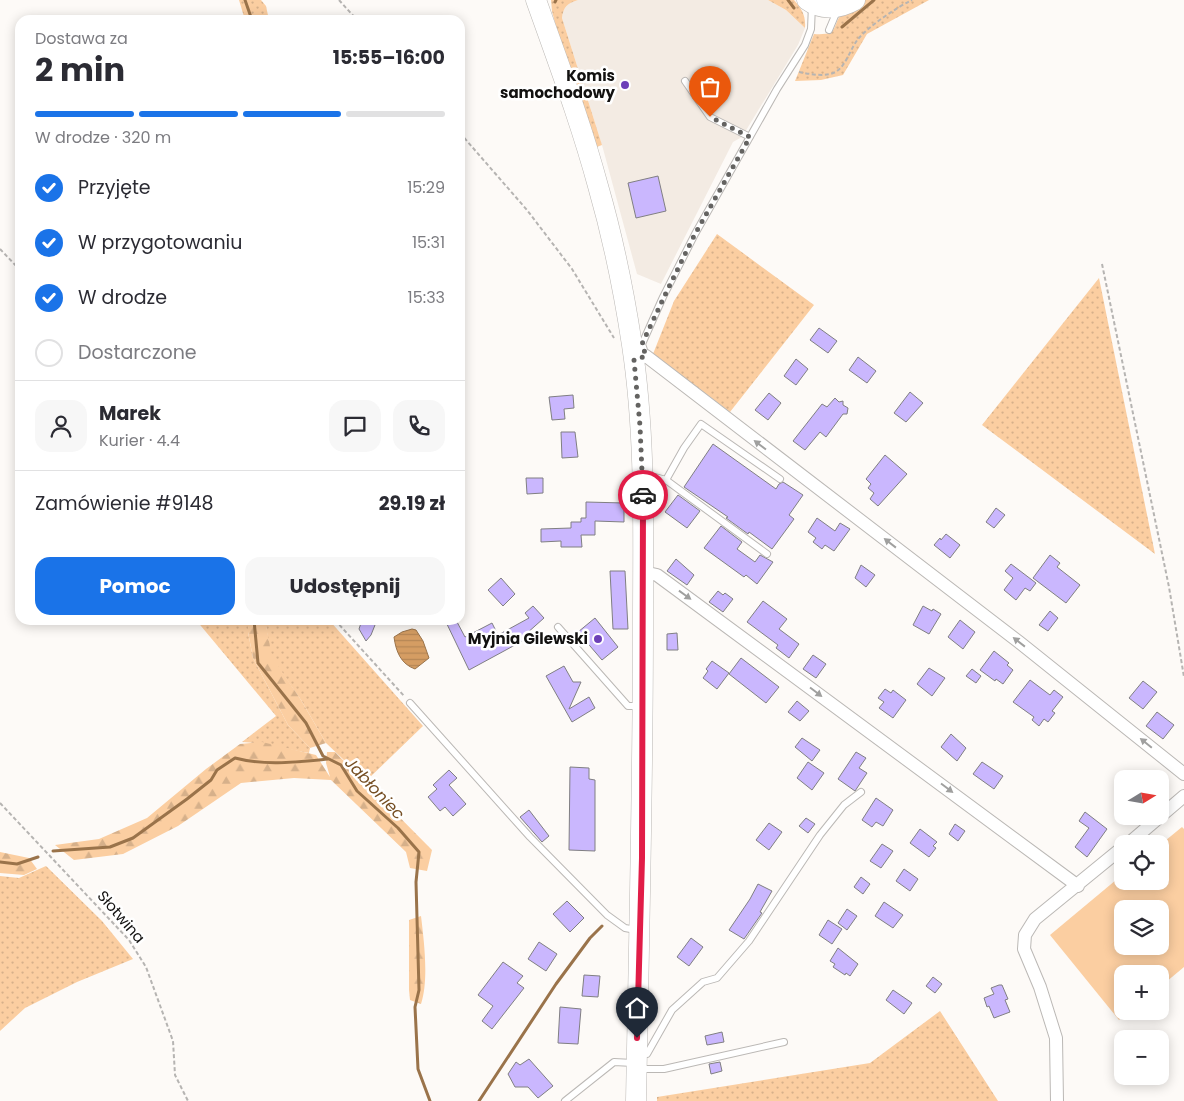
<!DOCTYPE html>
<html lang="pl">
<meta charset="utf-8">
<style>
body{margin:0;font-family:Poppins,sans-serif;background:#f7f7f7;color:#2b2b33;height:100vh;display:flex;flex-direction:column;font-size:19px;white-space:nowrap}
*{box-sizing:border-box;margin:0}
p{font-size:16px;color:#7c7c81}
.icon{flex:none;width:28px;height:28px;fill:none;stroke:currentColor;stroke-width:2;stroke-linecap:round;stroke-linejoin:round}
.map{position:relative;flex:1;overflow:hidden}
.panel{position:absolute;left:15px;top:15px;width:450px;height:610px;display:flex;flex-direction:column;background:#fff;border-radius:15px;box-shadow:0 2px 12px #0003}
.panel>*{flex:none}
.needle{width:32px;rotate:79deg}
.fabs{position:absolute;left:1114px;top:770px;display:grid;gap:10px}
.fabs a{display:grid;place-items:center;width:55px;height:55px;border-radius:10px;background:#fff;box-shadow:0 2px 12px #0003;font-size:25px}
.pin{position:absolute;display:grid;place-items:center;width:42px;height:42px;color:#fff;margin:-51px -21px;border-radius:50% 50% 50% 0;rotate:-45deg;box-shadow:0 0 5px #0007}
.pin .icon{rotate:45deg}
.courier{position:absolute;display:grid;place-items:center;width:50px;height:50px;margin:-25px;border:4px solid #e11d48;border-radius:50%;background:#fff;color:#222;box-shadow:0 1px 6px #0007}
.head em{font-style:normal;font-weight:700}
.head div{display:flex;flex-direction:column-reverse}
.head{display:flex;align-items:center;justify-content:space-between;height:85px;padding:0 20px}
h1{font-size:32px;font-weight:700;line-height:38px}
.bar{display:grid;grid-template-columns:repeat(4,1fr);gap:8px 5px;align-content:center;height:60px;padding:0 20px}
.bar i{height:6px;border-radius:4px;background:#e1e1e2}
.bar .active{background:#1a73e8}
.bar p{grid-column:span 4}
.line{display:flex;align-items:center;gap:12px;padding:0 20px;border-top:1px solid #e1e1e2}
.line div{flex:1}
.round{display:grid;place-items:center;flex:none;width:52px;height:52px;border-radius:15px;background:#f7f7f7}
ol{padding:0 20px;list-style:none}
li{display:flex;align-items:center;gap:15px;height:55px}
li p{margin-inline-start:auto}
li .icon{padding:5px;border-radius:50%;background:#1a73e8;color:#fff;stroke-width:4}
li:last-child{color:#7c7c81}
li i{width:28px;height:28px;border:2px solid #e1e1e2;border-radius:50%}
.primary-button{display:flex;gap:10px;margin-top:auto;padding:10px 20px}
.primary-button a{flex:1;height:58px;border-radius:15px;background:#1a73e8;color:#fff;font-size:20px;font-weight:700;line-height:58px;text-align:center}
.primary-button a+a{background:#f7f7f7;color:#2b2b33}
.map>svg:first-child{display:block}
.built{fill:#f3ebe3}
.grass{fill:url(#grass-dots)}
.forest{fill:url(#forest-firs)}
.green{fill:#fbcea1;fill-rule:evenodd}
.water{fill:url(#water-rules);stroke:#9a734a}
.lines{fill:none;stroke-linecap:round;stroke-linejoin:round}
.stream{stroke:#9a734a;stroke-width:3}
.building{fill:#cab7fe;stroke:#807f82}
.lane-casing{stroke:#bbb8b5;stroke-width:8}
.street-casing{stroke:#bbb8b5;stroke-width:14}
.primary-casing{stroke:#bbb8b5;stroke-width:21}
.path{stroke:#b6b4b2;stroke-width:2;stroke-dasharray:4 2.5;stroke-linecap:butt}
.lane{stroke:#fff;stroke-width:6}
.street{stroke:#fff;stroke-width:12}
.primary{stroke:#fff;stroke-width:20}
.oneway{fill:#a0a09f}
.done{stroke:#646361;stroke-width:5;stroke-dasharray:0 9}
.route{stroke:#e11d48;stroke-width:6}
.poi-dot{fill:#6d40b8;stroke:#fff;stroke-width:2}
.labels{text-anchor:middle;stroke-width:5;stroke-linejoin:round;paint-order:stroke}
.poi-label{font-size:15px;font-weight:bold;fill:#121110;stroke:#fff;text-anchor:end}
.street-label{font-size:15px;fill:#121110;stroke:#fff}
.water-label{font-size:16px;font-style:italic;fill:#754e23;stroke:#fff}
</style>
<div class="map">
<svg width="1184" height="1101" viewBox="0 0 1184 1101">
<defs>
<pattern id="grass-dots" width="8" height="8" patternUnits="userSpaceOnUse" patternTransform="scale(1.25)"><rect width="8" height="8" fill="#fbcea1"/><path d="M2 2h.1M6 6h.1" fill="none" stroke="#d6b08a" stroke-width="1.8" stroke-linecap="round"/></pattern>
<pattern id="forest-firs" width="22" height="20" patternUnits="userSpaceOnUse" patternTransform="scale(1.25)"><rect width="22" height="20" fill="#fbcea1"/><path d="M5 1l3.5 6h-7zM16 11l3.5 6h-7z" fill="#d6b08a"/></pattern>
<pattern id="water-rules" width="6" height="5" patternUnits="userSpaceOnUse" patternTransform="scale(1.25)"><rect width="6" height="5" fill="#d59d63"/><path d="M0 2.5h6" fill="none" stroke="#b68655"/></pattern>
</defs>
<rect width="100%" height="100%" fill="#fdfaf7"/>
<path class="built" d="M578,0H768L786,10L805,28L798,45L742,137L733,142L661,284L637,274L602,145L562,18L563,11L569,3Z"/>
<path class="grass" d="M239,0H261L266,6L269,20H245Z
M551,0H578C568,3 563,7 562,18L602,145L594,148L558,35L552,11Z
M768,0H794C802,9 806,16 805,28L786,10Z
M863,0H929L867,34L843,75L821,80L795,81L814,34C841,36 831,24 843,13C848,7 857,4 863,0Z
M717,234L814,305L730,412L653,354L674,301Z
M1099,278L1155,554L982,425Z
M196,620H248V632L253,658L288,725L310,748L309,753C287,749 265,743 242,742L276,716Z
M265,620H329L423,726L366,781L326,743L301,700L271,657Z
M46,866L102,921L133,959L77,982L25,1008L0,1031V876L19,878Z
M940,1011L998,1101H657V1097L870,1063Z"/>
<path class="forest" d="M248,620H265L272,657L301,700L326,743L310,748L288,725L253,658L248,632Z
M262,742L316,755L330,777L326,763L327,752H335L432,850L427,871L410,868L406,852L331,780L294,778L241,783L178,826L123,854L74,860L55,845L99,839L147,818L206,769L240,744Z
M0,852L29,858L37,869L24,875L0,873Z
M421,916C424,941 429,980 421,1004L410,1000L409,990V920Z"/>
<path class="green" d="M1182,827L1184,829V967L1160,987V974H1122V1011H1130L1119,1020L1050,935L1122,875V881H1160V845ZM1122,909H1160V946H1122Z"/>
<path class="water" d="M412,629L416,630L423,641L429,658L415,669C401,664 396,652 394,637L402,632Z"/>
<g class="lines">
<path class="stream" d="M245,0L252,20
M788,0L794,8
M555,2L556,0
M842,27L874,0
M254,620L258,663L306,723L323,756L341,765L357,791L398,828L419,852L416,882L419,990L415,1007L418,1069L430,1101
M53,851L110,847L133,838L187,799L211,780L217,770L235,758C265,766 297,762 328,759
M0,862L17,864L38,857
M479,1101L556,984L590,938L602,926"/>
</g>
<path class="building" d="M658,176L666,211L636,218L628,183Z
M819,328L837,341L828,353L810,340Z
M858,357L876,371L867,383L849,370Z
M796,359L808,369L796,385L784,376Z
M910,392L923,403L906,422L894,413Z
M769,393L781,403L768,420L755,410Z
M573,395L574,408L564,409L565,419L552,420L549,397Z
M835,398L839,402L843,401V405L848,408L847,414H843L826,437L820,432L805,450L793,441L822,404L827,407Z
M561,432H575L578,457L562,458Z
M713,444L776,489L779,484L783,482L803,495L789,515L794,519L772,549L749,532L748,534L726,518L728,517L684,487Z
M885,455L907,474L878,506L870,499L874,493L868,488L871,484L866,479Z
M526,478H543V493L527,494Z
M678,495L700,511L687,528L665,512Z
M586,502L624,503V522L595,521V535H581L582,547H561V541L541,542V529L571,528V522H581V518H586Z
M996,508L1005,515L994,528L986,522Z
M817,518L835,531L840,523L850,529L834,551L825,545L822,549L813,542L816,538L808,532Z
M721,526L742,542L737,549L755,562L760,555L773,562L757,584L746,575L744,577L704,548Z
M946,534L960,545L950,558L934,545L940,538L941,540Z
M1050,555L1060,563L1057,567L1080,585L1066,603L1033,578Z
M676,559L694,575L687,585L667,571Z
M1011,564L1036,583L1030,591L1025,588L1016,600L1004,590L1013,578L1005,571Z
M861,565L875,575L866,587L855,578Z
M610,571H625L628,629H613Z
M501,578L515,594L503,606L488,590Z
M718,591L723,595L725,593L733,599L723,612L709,602Z
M763,601L787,619L779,629L799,644L789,658L776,648L778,645L747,622Z
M533,606L544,618L526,634L528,638L469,670L445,620H456L465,637L492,623L498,635L529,618L525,613Z
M923,606L932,611L933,609L941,614L929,634L913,625Z
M1050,611L1058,618L1048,631L1039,625Z
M595,618L618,647L602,660L578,632Z
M365,620H377L371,635L366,641L359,629L361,623Z
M960,620L975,632L963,649L948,637Z
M677,633L678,650H667V634Z
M994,651L1009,663L1007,665L1013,670L1003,684L996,679L995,681L980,670Z
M813,655L826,664L816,678L803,669Z
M741,658L779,687L766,703L729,674Z
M712,661L729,673L717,689L703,678L708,671L706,669Z
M564,666L573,682H581L569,709L589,697L595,708L572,722L546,676Z
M929,668L945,678L932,696L917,684Z
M972,669L981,676L976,683L966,676Z
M1030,680L1050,695L1054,690L1063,697L1052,711L1055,713L1048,722L1044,719L1039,726L1032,720L1034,717L1013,702Z
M1143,681L1157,692L1143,709L1129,698Z
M885,689L891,693L893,690L906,700L893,718L879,708L884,702L878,698Z
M797,701L809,711L800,721L788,712Z
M1157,712L1174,725L1163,739L1146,726Z
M951,734L966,748L957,761L941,747Z
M802,738L820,750L812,761L795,747Z
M856,752L866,758L859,768L867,773L855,791L838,779Z
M808,762L824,773L812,790L797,778Z
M982,762L1003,776L994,789L973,774Z
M570,767L589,768V779L595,780V851L569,850Z
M449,770L457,778L449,785L466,804L453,816L445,807L440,811L428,797L437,789L433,785Z
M876,798L893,810L883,826L876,822L872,827L862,820Z
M529,810L549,836L542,842L520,817Z
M1085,812L1107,829L1087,857L1075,847L1089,828L1079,821Z
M806,818L815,824L808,833L799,826Z
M769,823L782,832L769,850L756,840Z
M955,824L965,831L958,841L949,834Z
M920,829L937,842L933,846L936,848L929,857L910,843Z
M882,844L893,851L881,868L870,861Z
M904,869L918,879L910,891L896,881Z
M861,877L870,884L863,894L854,887Z
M758,884L772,891L760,912L762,913L744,939L729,930L750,899Z
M567,901L584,918L570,932L553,914Z
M884,902L903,915L893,928L875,916Z
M847,909L857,916L847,930L838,923Z
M828,920L842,929L832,944L819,935Z
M691,938L703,947L689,966L677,957Z
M539,942L557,954L546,971L528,959Z
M838,948L858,964L850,976L846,973L845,975L833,967L835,964L830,961Z
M503,962L523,976L517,983L524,988L492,1029L482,1021L493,1006L478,995Z
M584,975L600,976L598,997L582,996Z
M933,977L942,984L935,993L926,986Z
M999,985H1002L1008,999L1005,1000L1010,1012L994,1018L989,1006L987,1007L984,998L994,994L991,988Z
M893,990L912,1003L904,1014L886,1000Z
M560,1007L581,1009L578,1044L558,1043Z
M722,1032L724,1042L707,1045L705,1036Z
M529,1059L553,1086L538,1098L528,1087H515L508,1074L516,1062L520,1065Z
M720,1062L722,1071L711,1074L709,1064Z"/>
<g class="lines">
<g class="lane-casing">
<path id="lane" d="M829,30L837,11
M685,81L710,117L750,137
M646,356L642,344L663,297L695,234L777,89L805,45L811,29L812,5
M644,477H655L666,480L767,554
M666,480L684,448L701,424L780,479
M558,627L628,706H640
M410,703L530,837L607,915L625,928L636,930
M639,1054H647L672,1010L703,982L717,978L749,941L820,835L844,805L861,792
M638,1069H664L784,1042
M565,1101L614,1062L633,1063"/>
</g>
<g class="street-casing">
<path id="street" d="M634,360L646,356L1019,642L1184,774
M643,572L657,575L1078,886
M1128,844L1184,796
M1057,1101L1056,1038L1040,987L1024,949L1025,935L1035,919L1122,848"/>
</g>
<g class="primary-casing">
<path id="primary" d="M536,0C558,62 581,123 598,186C613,238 624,292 632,345C646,438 643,531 643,625C643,784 639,942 636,1101
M807,0C822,11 839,9 855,0"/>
</g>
<path class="path" d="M339,0L357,20
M799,72C810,74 827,78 837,71C846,65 851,48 858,39C870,25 896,8 912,0
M460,133L527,210L572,269L614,338
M0,249L20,270
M1102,264L1169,587L1184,677
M335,620L405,697
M0,803L129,940L146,967L173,1041L175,1075L188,1101"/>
<use href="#lane" class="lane"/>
<use href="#street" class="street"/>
<use href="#primary" class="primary"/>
</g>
<defs><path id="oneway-solid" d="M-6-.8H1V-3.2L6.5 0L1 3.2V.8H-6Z" transform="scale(1.25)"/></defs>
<g class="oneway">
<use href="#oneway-solid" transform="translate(760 445) rotate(-143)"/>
<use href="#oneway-solid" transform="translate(890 543) rotate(-142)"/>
<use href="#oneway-solid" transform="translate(685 595) rotate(36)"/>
<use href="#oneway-solid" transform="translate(1019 642) rotate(-142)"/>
<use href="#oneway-solid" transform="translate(816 692) rotate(37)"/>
<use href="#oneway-solid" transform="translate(1146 743) rotate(-141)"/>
<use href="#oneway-solid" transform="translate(947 788) rotate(37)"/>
</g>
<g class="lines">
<path class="done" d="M643,495L640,426L634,360L646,356L642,344L664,297L695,234L750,137L710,117"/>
<path class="route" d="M637,1038L642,858L643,495"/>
</g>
<g class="poi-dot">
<circle cx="625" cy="85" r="5"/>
<circle cx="598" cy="639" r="5"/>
</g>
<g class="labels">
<g class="poi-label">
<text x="615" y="81">Komis<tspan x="615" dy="17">samochodowy</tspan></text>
<text x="588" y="644">Myjnia Gilewski</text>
</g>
<g class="street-label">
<text transform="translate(121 917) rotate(49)" y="5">Słotwina</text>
</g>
<g class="water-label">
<text transform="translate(375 788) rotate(47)" y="6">Jabłoniec</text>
</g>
</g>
</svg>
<div class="fabs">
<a><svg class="needle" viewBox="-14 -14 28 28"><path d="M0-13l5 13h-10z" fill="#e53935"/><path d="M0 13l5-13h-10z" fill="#7c7c81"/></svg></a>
<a><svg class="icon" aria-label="locate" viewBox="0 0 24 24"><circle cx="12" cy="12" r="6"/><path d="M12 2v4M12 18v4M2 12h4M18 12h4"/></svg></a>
<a><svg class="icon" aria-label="layers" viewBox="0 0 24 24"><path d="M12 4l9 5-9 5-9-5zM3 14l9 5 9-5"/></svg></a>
<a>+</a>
<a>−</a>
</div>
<div class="pin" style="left:710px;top:117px;background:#ea580c"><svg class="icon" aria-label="bag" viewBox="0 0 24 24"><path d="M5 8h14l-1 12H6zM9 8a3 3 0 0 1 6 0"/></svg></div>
<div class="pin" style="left:637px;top:1038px;background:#1f2937"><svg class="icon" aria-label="home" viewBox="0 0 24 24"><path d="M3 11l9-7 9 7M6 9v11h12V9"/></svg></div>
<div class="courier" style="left:643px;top:495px"><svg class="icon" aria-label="car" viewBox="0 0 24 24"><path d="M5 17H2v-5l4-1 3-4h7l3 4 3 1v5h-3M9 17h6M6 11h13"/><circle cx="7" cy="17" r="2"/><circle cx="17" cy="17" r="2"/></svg></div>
<section class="panel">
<div class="head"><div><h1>2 min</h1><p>Dostawa za</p></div><em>15:55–16:00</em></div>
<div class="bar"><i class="active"></i><i class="active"></i><i class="active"></i><i></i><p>W drodze · 320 m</p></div>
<ol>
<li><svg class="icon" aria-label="check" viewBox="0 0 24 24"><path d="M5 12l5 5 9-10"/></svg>Przyjęte<p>15:29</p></li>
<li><svg class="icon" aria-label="check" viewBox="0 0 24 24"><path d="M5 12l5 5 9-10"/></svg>W przygotowaniu<p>15:31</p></li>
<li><svg class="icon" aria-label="check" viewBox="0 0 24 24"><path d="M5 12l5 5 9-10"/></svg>W drodze<p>15:33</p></li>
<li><i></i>Dostarczone</li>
</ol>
<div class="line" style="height:90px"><a class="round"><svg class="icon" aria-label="person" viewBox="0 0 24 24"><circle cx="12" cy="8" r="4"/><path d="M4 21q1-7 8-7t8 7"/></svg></a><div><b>Marek</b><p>Kurier · 4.4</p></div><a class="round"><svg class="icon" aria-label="chat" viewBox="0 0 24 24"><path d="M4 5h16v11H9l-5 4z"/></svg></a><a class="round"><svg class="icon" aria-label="phone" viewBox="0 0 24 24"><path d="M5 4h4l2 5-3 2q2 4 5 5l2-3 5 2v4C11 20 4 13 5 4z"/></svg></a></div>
<div class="line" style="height:65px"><div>Zamówienie #9148</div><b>29.19 zł</b></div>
<div class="primary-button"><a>Pomoc</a><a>Udostępnij</a></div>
</section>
</div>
